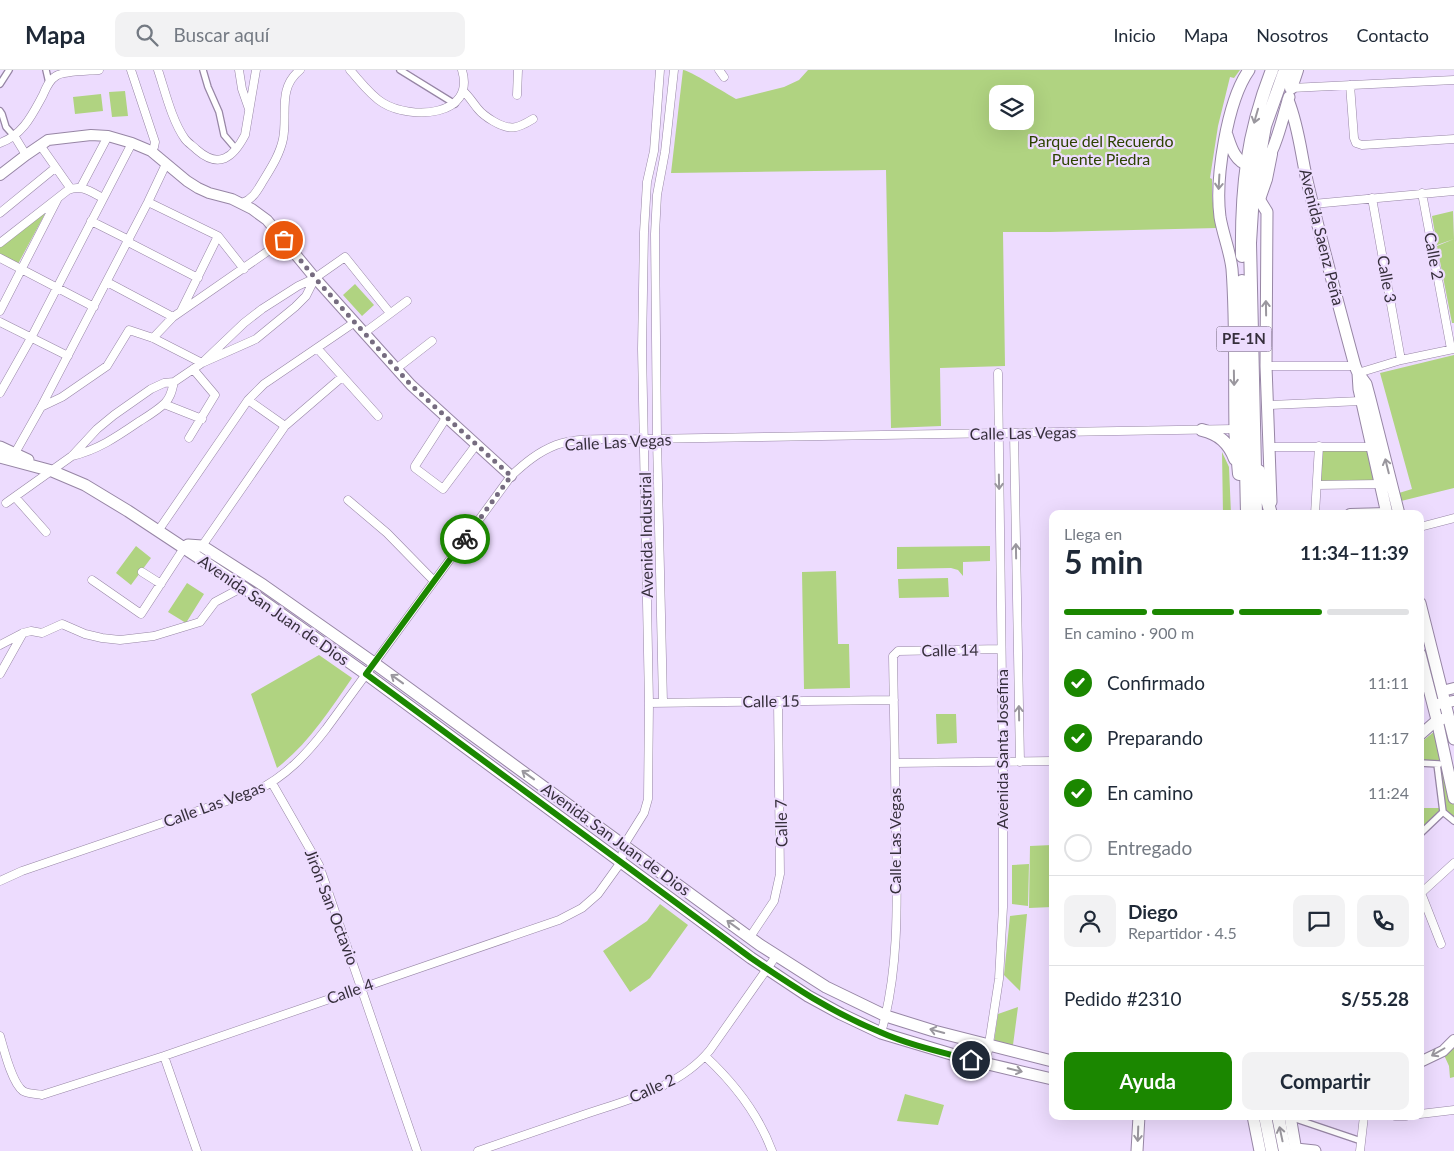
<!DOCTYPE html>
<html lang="es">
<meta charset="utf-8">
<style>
body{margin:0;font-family:Lato,sans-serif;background:#f2f2f3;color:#1f2937;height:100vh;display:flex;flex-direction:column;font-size:19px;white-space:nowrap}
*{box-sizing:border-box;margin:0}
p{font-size:16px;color:#747a83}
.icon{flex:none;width:28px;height:28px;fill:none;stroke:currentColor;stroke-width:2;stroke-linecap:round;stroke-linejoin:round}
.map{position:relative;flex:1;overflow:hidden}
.side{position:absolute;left:1049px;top:440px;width:375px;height:610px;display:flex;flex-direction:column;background:#fff;border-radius:10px;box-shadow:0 5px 20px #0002}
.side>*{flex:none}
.controls{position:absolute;left:989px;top:15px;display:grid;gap:10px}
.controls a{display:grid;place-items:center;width:45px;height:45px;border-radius:10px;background:#fff;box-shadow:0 5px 20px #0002;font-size:25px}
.pin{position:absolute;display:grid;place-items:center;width:42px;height:42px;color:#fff;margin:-21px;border:2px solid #fff;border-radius:50%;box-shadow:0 1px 5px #0007}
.courier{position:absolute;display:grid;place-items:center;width:50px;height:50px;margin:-25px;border:4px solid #1b8700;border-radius:50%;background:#fff;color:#222;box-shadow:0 1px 6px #0007}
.overview em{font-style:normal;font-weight:700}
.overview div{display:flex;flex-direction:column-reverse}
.overview{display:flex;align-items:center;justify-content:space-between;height:85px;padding:0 15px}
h1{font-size:32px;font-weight:700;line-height:38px}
.bar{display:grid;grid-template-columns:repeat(4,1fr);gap:8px 5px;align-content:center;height:60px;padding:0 15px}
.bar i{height:6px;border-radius:4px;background:#e0e1e3}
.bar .active{background:#1b8700}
.bar p{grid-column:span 4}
.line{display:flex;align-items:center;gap:12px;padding:0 15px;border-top:1px solid #e0e1e3}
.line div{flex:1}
.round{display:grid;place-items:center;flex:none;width:52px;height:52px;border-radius:10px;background:#f2f2f3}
ol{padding:0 15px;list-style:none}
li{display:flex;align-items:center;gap:15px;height:55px}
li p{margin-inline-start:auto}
li .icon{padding:5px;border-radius:50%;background:#1b8700;color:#fff;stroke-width:4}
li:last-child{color:#747a83}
li i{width:28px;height:28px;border:2px solid #e0e1e3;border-radius:50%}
.button{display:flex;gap:10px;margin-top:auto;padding:10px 15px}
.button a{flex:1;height:58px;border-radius:10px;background:#1b8700;color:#fff;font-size:20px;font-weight:700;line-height:58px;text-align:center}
.button a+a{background:#f2f2f3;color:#1f2937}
header{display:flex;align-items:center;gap:30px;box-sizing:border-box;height:70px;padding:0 25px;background:#fff;border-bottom:1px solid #e0e1e3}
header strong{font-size:24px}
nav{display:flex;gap:28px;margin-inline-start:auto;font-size:18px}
.search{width:350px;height:45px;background:#f2f2f3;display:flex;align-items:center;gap:12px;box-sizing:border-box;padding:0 18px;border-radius:10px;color:#747a83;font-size:19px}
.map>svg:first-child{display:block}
.green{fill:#b0d381;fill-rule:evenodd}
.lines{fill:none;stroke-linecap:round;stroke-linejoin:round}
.pedestrian-casing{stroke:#9786a5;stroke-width:8}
.minor-casing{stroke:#9786a5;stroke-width:9}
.tertiary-casing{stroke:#9786a5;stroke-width:12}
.secondary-casing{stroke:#9786a5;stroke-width:13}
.trunk-casing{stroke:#9786a5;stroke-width:14}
.pedestrian{stroke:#fff;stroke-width:5.5}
.minor{stroke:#fff;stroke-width:8}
.tertiary{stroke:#fff;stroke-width:10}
.secondary{stroke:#fff;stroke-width:11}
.trunk{stroke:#fff;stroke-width:12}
.oneway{stroke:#9a979e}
.done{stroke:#766c80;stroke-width:5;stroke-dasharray:0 9}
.route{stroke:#1b8700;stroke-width:6}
.labels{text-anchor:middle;stroke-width:4.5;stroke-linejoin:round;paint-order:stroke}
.shield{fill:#eddcfe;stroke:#6d6376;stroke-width:1}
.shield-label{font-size:15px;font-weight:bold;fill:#362f3c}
.park-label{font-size:16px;fill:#2d4300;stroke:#eddcfe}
.street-label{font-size:16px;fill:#362f3c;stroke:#eddcfe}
</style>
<header>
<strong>Mapa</strong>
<div class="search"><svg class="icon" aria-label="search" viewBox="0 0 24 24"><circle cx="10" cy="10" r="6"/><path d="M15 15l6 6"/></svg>Buscar aquí</div>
<nav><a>Inicio</a><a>Mapa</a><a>Nosotros</a><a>Contacto</a></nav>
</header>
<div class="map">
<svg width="1454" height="1081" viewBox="0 0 1454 1081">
<rect width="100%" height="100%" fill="#eddcfe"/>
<path class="green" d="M683,0C689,0 727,24 736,29L784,17L799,10L808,0H1240L1234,8L1230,7L1218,56L1210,108L1212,109V127L1217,158L1050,162H1003L1005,296L940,298L941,356L891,358L886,100L671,103ZM998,24H1025V51H998Z
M125,21L128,46L112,47L109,22Z
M101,24L103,41L75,44L73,27Z
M47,140L18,194L0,185V177Z
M1453,141L1454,169L1437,175L1432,146Z
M1454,169V253H1452L1437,176Z
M355,214L374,235L362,246L343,225Z
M1454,285V418L1401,431L1399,423L1412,419L1380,303Z
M1375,376L1383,414L1315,416L1316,378Z
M1222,382L1229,397L1231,444H1223Z
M136,476L151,488L131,515L116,503Z
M990,476V491L963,492V506L958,500L951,498L897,499V477Z
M836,501L838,574H849L850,618L804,619L802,502Z
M948,508L949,527L899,528L898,509Z
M187,513L204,524L186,553L168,542Z
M319,585L352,608C329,641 309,673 277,698L251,624Z
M936,644H956L957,673L937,674Z
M1435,661L1444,691H1420V673Z
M1438,695H1445L1454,736V749L1444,741Z
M1423,738H1441L1440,743L1420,764V756L1423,755Z
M1052,775V837L1029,838L1030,776Z
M1029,794L1028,836L1012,834V795Z
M660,834L688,855L650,908L630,922L603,881L647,851Z
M1027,844L1020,921L1004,905L1010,846Z
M1018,937L1013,975L994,972L998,944Z
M1454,978V1007L1450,1008L1449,996L1444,985Z
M905,1024L944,1035L938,1055L897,1051Z"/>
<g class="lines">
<g class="pedestrian-casing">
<path id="pedestrian" d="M46,0L49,13
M203,0L208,17L219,42L224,65L236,79
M400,0L455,34
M0,14L9,0
M0,41L2,44L6,57L15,67
M1420,693L1439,694
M1437,694L1443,742
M1420,764L1443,742L1454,751
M1290,1047L1361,1071"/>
</g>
<g class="minor-casing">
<path id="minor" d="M131,0L155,72L154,77L151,81
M158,0C165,21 172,51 185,69C188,73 193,76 197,80C219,99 233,88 245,65L256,0
M239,0L242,19L249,39
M350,0C360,11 370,25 383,33C411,50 476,47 462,0
M719,0L724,7
M1350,15L1354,68L1356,73L1362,75L1454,69
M1291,18L1454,10
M463,21C469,26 473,33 478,39C482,44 488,48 493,51C510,61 517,59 533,49
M517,25L518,0
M15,67L26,85
M0,73C23,65 32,45 43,25C46,18 49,10 56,6C63,1 89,1 99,0
M40,75L71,119
M81,117L108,66
M1422,123L1451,279
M1372,128L1401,290
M148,132L218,166L244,199
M242,133C253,129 257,121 263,111C271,98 280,84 283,69C288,45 277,18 300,0
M1313,134L1454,121
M0,143L55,98
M91,151L129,170
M128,172L198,208
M0,173L68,120C81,114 91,122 103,128
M0,188L94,237
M107,212L173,247
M0,241L58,128
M181,241L218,166
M0,252L68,286
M364,263L407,231
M153,268L173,247L284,170
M317,278L378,346
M1266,296H1355
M396,299L432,271
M1358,303L1401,290L1454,279
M0,323L31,268L132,73
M248,330L285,356
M164,334L202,349
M1268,335L1361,331
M41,337L62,327L107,296L129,260L153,268L202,293L256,269L295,237L306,226L315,208
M446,348L415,396V398L443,419L476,375
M1014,363L1020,692
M189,368L215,325L193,299
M1269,377H1371
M15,383L41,337L148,132L166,94
M72,386C98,380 118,366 140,351C148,346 158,340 165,333C171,327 172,320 174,312
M1317,415L1380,414
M15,427L46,462
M348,430L387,463L434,511
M6,433L72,386L97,359L114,345L151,319L164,313L174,312L202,293L244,253L262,239L298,216L315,208L345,187L390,243
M1315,444L1319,376
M1420,457L1454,448
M158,461L248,330L264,314L355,252
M202,476L285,356L342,307
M142,502L161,514
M92,510L141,544L184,478
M0,575L23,563L31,561L42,563L62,554L85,564L102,568L120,570L154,566L200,552L215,532L243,517
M0,604L23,563
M649,633L894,630
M663,633L657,369L655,164L657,125L665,82L674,0
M895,693L1052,691
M272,713L319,795L417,1081
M0,811L22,801L256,721C286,706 306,685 326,659L511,406C525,393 538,382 556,375C579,366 619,370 645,369L1235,359
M1421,823L1441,874
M1420,824L1454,793
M750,867L774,831L780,804L778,631
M881,963C900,897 897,826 896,758C895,701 894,643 893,586L898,581L1001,579
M0,966C4,980 12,1013 23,1021C29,1024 36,1024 42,1025L164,986L559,850L582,838L598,824L621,792L624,775L644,743L648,729L649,633L642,279L644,162L647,112L654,81L660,0
M164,986L197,1081
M705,986C734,1013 758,1043 772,1081
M986,993L999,909L1003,837V692L998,303
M1420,1044L1454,1040
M1395,1046H1406
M478,1081C513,1069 548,1057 583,1045C627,1030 679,1018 710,980L776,886
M1360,1081L1364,1046"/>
</g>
<g class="tertiary-casing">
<path id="tertiary" d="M0,105L26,85L48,70L91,65L108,66L132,73L151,81L187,111L198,118L209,123L232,129L252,139L267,150L315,208L411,315L511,406
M1350,444L1387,443
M1442,621L1454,618
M1433,635L1454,631
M1420,665L1437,650L1443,649
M1420,992L1443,981L1454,970"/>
</g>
<g class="secondary-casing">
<path id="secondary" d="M1288,30C1300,60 1301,88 1309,119C1323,178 1339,237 1355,296L1358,303L1366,314L1370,329L1399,444
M1227,65C1231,77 1235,92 1249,95C1255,96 1262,94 1267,89C1275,81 1285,40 1289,27
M1259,129L1267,142L1266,296L1271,432
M1358,303L1359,319L1387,444
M1235,359C1234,306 1236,252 1232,199C1230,181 1223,165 1220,147C1215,109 1227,31 1249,0
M0,377L28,390
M0,387L52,401L85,415L128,441L243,517L366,604L751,888L808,926L841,944L881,963L971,990L1052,1009
M184,478L188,475L202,476L263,515L374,593L760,875L826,917L886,946L934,961L1052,991
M1420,533L1454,669
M1420,584L1437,650L1454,728
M1253,1046L1260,1081
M1290,1046L1296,1081
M1296,1079L1315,1081
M1137,1081L1139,1046"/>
</g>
<g class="trunk-casing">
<path id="trunk" d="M1291,18L1297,0
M1258,132L1266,109L1271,84
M1242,186C1241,119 1247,63 1272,0
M1242,211L1247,444
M1235,359L1239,404
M1202,360C1219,364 1229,373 1235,389
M1259,401L1271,444
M1256,444L1250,173L1253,124L1265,56L1285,0
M1265,1046L1272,1081
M1278,1046L1285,1081"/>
</g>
<use href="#pedestrian" class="pedestrian"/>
<use href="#minor" class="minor"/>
<use href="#tertiary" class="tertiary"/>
<use href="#secondary" class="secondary"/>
<use href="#trunk" class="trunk"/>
</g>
<defs><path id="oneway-shaft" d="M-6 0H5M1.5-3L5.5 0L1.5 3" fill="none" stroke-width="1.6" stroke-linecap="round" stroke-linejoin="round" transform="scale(1.25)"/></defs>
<g class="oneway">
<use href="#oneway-shaft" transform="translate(1256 46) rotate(106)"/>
<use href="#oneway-shaft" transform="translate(1219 112) rotate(93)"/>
<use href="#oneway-shaft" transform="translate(1266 238) rotate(-91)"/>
<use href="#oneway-shaft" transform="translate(1234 308) rotate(89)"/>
<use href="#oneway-shaft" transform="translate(1387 396) rotate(-104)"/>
<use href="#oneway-shaft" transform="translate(999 412) rotate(89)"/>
<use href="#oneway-shaft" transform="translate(1016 481) rotate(-91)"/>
<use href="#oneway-shaft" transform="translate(397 609) rotate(-144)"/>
<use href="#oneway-shaft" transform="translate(1019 643) rotate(-91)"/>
<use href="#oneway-shaft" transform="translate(528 705) rotate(-144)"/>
<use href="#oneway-shaft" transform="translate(733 855) rotate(-144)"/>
<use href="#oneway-shaft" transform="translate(937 961) rotate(-165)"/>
<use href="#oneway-shaft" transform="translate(1438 982) rotate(150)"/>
<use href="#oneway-shaft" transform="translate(1015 1000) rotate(13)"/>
<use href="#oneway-shaft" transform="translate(1138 1064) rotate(92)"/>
<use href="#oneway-shaft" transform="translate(1281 1064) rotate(-102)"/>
</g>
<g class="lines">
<path class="done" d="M284,170L315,208L411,315L511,406L465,469"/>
<path class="route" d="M465,469L366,604L751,888C792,916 833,943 880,962C909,975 941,982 971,990"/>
</g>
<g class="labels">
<rect class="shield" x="1216.5" y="256.5" width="55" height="25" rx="4"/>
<g class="shield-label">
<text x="1244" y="274">PE-1N</text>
</g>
<g class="park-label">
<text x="1101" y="77">Parque del Recuerdo<tspan x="1101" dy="18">Puente Piedra</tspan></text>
</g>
<g class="street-label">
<text transform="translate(1322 167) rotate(76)" y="6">Avenida Saenz Peña</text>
<text transform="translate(1434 186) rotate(80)" y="6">Calle 2</text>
<text transform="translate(1387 209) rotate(80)" y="6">Calle 3</text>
<text transform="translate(1023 363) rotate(-1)" y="6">Calle Las Vegas</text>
<text transform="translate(618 372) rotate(-3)" y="6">Calle Las Vegas</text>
<text transform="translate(646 465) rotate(-91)" y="6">Avenida Industrial</text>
<text transform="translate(274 540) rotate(35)" y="6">Avenida San Juan de Dios</text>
<text transform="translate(950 580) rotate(-1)" y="6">Calle 14</text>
<text transform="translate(771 631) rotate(-1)" y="6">Calle 15</text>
<text transform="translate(1002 679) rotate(-90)" y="6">Avenida Santa Josefina</text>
<text transform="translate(214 734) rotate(-20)" y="6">Calle Las Vegas</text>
<text transform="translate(781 753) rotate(-91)" y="6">Calle 7</text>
<text transform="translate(616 769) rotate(36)" y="6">Avenida San Juan de Dios</text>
<text transform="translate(895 771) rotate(-90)" y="6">Calle Las Vegas</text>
<text transform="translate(332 837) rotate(69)" y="6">Jirón San Octavio</text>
<text transform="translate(350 921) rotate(-19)" y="6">Calle 4</text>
<text transform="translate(652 1018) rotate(-24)" y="6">Calle 2</text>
</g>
</g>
</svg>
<div class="controls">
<a><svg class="icon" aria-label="layers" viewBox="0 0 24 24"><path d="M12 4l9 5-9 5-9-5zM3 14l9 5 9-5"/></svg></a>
</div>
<div class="pin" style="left:284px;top:170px;background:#ea580c"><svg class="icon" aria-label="bag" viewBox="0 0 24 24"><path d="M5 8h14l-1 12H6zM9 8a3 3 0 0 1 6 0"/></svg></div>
<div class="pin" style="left:971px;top:990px;background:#1f2937"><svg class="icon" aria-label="home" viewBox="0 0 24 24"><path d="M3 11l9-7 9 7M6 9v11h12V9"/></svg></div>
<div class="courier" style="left:465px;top:469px"><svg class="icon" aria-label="bike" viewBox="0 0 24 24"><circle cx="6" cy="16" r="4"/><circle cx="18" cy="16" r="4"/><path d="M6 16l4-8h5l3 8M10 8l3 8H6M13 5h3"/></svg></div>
<section class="side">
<div class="overview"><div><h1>5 min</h1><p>Llega en</p></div><em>11:34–11:39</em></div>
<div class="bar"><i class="active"></i><i class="active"></i><i class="active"></i><i></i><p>En camino · 900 m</p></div>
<ol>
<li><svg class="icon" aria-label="check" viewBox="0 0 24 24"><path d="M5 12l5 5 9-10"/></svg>Confirmado<p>11:11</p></li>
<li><svg class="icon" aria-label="check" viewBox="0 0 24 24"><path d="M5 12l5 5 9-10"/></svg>Preparando<p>11:17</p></li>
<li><svg class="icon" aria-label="check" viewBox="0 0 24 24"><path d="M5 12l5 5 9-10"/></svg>En camino<p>11:24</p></li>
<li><i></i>Entregado</li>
</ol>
<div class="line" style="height:90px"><a class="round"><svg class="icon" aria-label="person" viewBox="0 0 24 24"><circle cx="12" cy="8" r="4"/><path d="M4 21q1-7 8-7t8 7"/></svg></a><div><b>Diego</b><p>Repartidor · 4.5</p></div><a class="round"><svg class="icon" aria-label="chat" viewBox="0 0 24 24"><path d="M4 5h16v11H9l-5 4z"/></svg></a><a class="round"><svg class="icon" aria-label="phone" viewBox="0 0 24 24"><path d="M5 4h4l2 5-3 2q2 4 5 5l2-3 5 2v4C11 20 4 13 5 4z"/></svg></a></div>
<div class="line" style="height:65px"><div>Pedido #2310</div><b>S/55.28</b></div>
<div class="button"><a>Ayuda</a><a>Compartir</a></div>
</section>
</div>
